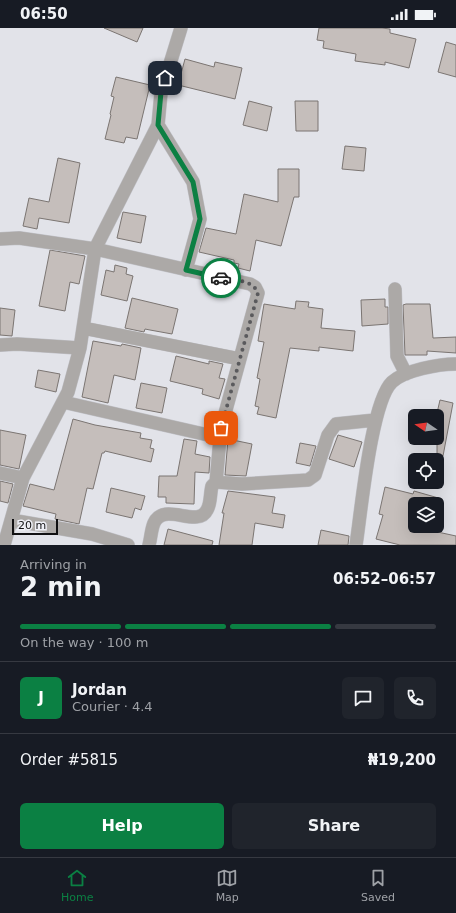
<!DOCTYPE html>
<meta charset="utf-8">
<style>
body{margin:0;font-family:"DejaVu Sans",sans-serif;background:#20242c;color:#f1f3f6;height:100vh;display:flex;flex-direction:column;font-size:15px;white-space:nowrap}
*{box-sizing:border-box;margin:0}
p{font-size:13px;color:#9ea1a6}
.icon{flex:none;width:22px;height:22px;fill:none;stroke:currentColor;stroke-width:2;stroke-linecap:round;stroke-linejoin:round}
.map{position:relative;height:517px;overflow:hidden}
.side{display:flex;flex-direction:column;background:#171b24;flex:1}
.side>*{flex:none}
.needle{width:26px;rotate:283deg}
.fabs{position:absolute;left:408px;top:381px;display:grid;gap:8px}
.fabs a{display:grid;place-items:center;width:36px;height:36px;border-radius:6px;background:#171b24;box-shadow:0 4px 16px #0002;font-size:20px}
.scale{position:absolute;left:12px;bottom:10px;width:46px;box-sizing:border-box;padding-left:4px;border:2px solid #101012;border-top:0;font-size:11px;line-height:14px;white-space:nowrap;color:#101012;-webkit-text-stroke:3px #eff0f7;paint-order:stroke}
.pin{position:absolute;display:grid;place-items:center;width:34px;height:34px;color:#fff;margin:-17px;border-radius:8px;box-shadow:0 2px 6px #0006}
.courier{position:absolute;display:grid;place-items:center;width:40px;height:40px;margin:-20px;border:3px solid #0b8043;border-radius:50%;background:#fff;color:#222;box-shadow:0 1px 5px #0007}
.headline em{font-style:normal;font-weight:800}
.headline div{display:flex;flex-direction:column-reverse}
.headline{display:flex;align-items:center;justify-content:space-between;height:68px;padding:0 20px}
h1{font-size:26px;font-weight:800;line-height:30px}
.bar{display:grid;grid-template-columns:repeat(4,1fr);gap:6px 4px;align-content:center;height:48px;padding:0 20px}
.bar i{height:5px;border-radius:3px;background:#363941}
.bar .on{background:#0b8043}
.bar p{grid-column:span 4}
.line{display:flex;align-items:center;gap:10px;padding:0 20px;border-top:1px solid #363941}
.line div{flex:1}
.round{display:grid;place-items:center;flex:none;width:42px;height:42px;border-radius:6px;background:#20242c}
.action{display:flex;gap:8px;margin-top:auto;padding:8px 20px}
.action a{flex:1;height:46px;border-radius:6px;background:#0b8043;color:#fff;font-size:16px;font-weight:800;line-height:46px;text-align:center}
.action a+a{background:#20242c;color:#f1f3f6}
.status{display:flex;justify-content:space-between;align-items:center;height:28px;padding:0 20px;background:#171b24;direction:ltr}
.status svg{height:11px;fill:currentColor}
.tab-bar{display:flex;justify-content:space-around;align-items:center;height:56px;border-top:1px solid #363941;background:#171b24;font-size:11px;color:#9ea1a6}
.tab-bar a{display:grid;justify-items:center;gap:2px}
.tab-bar .on{color:#0b8043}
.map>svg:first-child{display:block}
.building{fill:#c5bebb;stroke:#7b7572}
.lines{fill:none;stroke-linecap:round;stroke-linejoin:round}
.minor-casing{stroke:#c0c1c7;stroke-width:14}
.minor{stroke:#aca9a7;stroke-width:13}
.done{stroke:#5a5a5d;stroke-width:4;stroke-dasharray:0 7.2}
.route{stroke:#0b8043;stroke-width:5}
</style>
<div class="status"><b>06:50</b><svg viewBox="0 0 49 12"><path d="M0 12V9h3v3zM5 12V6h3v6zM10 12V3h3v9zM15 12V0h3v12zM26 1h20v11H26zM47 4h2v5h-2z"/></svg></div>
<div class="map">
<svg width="456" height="517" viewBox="0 0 456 517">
<rect width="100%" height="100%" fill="#e2e3e9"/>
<path class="building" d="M104,0H143L137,14Z
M319,0H382L390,1V5L416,11L409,40L385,34V37L355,33L356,26L323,20L324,13L317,12Z
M446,14L456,17V49L438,44Z
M185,31L214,39L215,34L242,40L235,71L178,57Z
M116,49L150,57L137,111L126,109L124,115L105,111L111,87L110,86L114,69L111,68Z
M249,73L272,79L267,103L243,97Z
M295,73H318V103H296Z
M345,118L366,120L364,143L342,141Z
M58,130L80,135L69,195L39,190L37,201L23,198L29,170L49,174Z
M278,141H299V169H294L281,218L256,212L250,243L238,240L239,236L234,235V232L199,224L206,200L236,206L244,166L278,174Z
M123,184L146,188L141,215L117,210Z
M50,222L85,228L79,256L70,254L65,283L39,278Z
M115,237L127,240L126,246L133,248L127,273L101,267L106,242L114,244Z
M132,270L178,281L172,306L150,302L145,301L144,304L125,300Z
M385,271V279H388V296L362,298L361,272Z
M296,273L309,274L308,279L323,281L321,300L355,303L353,323L319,319V323L290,320L276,390L257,386L259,379L255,378L260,351L257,350L264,314L258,313L264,276L295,281Z
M406,276H430L433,310L456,309V325L427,323V327H405L403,277Z
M0,280L15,282L12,308L0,307Z
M93,313L121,318L122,316L141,320L135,352L114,347L108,375L82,369Z
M176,328L209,336V333L223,336L219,350L225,351L219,371L202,366L203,361L170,353Z
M38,342L60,346L56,364L35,359Z
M141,355L167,360L162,385L136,380Z
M440,372L453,375L443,428L437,427V385Z
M73,391L95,397L141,405L140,410L152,412L150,420L154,421L151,434L105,423L104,425H102L93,461L87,460L79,496L55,491L56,486L23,478L30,456L54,462Z
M0,402L26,407L19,441L0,437Z
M338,407L362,414L354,439L329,431Z
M184,411L197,413L195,426L210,429L209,445L195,444L194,476L166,475V469H158L159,448H177Z
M228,411L252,416L246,448L225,447Z
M300,415L316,418L310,438L296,435Z
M0,453L13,456L8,475L0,473Z
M385,459L413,466L414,463L442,471L437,489V476H415V498H434L433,503L456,508V517H400L376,511L383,487L379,486Z
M111,460L145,468L141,482L135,480L132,490L106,484Z
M228,463L275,469L272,485L285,487L283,500L255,495L252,517H219L224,485H222Z
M168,501L213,513L212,517H164Z
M321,502L349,508L348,517H318Z"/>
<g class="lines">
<g class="minor-casing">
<path id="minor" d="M158,97L193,154L200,191L186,242
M0,211L19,210L95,221L250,256L255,259L258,265L221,400L215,406L208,407L63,374
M395,261L397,328L406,346
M83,300L240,331
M0,317L17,316L80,320
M0,445L23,450
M216,454L221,400
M11,492L92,506L128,517
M4,517L23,450L68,364L80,320L95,221L158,97L161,65L181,0
M149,517C151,510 151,502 154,495C164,473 198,501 207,482C211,476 210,465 212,458L216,454L242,456L308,452L315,447L328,407L336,396L375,392
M356,517C361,485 371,374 392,354C405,342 439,336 456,336"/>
</g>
<use href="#minor" class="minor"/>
</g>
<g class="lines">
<path class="done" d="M221,250C234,252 253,252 258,265L221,400"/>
<path class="route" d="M165,50L161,64L158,97L193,154L200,191L186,242L221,250"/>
</g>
</svg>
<div class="fabs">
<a><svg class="needle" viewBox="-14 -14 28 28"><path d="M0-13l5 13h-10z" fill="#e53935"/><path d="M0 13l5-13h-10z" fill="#9ea1a6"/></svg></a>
<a><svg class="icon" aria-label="locate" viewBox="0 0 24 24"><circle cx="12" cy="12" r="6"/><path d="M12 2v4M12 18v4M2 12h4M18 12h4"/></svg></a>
<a><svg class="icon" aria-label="layers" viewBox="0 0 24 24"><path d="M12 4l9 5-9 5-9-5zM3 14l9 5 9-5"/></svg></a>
</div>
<div class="scale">20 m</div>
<div class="pin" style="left:221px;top:400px;background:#ea580c"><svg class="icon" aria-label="bag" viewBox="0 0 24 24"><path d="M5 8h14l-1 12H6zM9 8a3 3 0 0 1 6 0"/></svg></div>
<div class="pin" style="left:165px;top:50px;background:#1f2937"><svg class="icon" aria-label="home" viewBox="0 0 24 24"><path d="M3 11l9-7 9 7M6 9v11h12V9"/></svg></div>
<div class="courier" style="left:221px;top:250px"><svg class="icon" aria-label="car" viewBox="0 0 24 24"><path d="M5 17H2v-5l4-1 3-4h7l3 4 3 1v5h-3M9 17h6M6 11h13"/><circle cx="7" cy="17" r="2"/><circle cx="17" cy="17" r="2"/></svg></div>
</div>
<section class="side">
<div class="headline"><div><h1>2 min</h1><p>Arriving in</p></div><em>06:52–06:57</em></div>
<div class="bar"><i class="on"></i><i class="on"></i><i class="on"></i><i></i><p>On the way · 100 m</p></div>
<div class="line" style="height:72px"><b class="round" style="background:#0b8043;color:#fff">J</b><div><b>Jordan</b><p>Courier · 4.4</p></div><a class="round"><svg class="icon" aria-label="chat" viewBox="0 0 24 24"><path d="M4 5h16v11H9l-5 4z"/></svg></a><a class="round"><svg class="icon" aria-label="phone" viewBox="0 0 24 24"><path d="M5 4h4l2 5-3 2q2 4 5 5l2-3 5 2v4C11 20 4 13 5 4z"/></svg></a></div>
<div class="line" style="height:52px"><div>Order #5815</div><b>₦19,200</b></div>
<div class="action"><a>Help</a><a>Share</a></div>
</section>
<nav class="tab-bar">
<a class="on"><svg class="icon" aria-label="home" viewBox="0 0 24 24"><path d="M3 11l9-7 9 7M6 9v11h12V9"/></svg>Home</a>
<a><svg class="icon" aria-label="map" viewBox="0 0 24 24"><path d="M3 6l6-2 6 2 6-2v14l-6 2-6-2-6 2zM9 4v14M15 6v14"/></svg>Map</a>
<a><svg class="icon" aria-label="saved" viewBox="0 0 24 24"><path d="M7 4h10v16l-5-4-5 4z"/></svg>Saved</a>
</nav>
